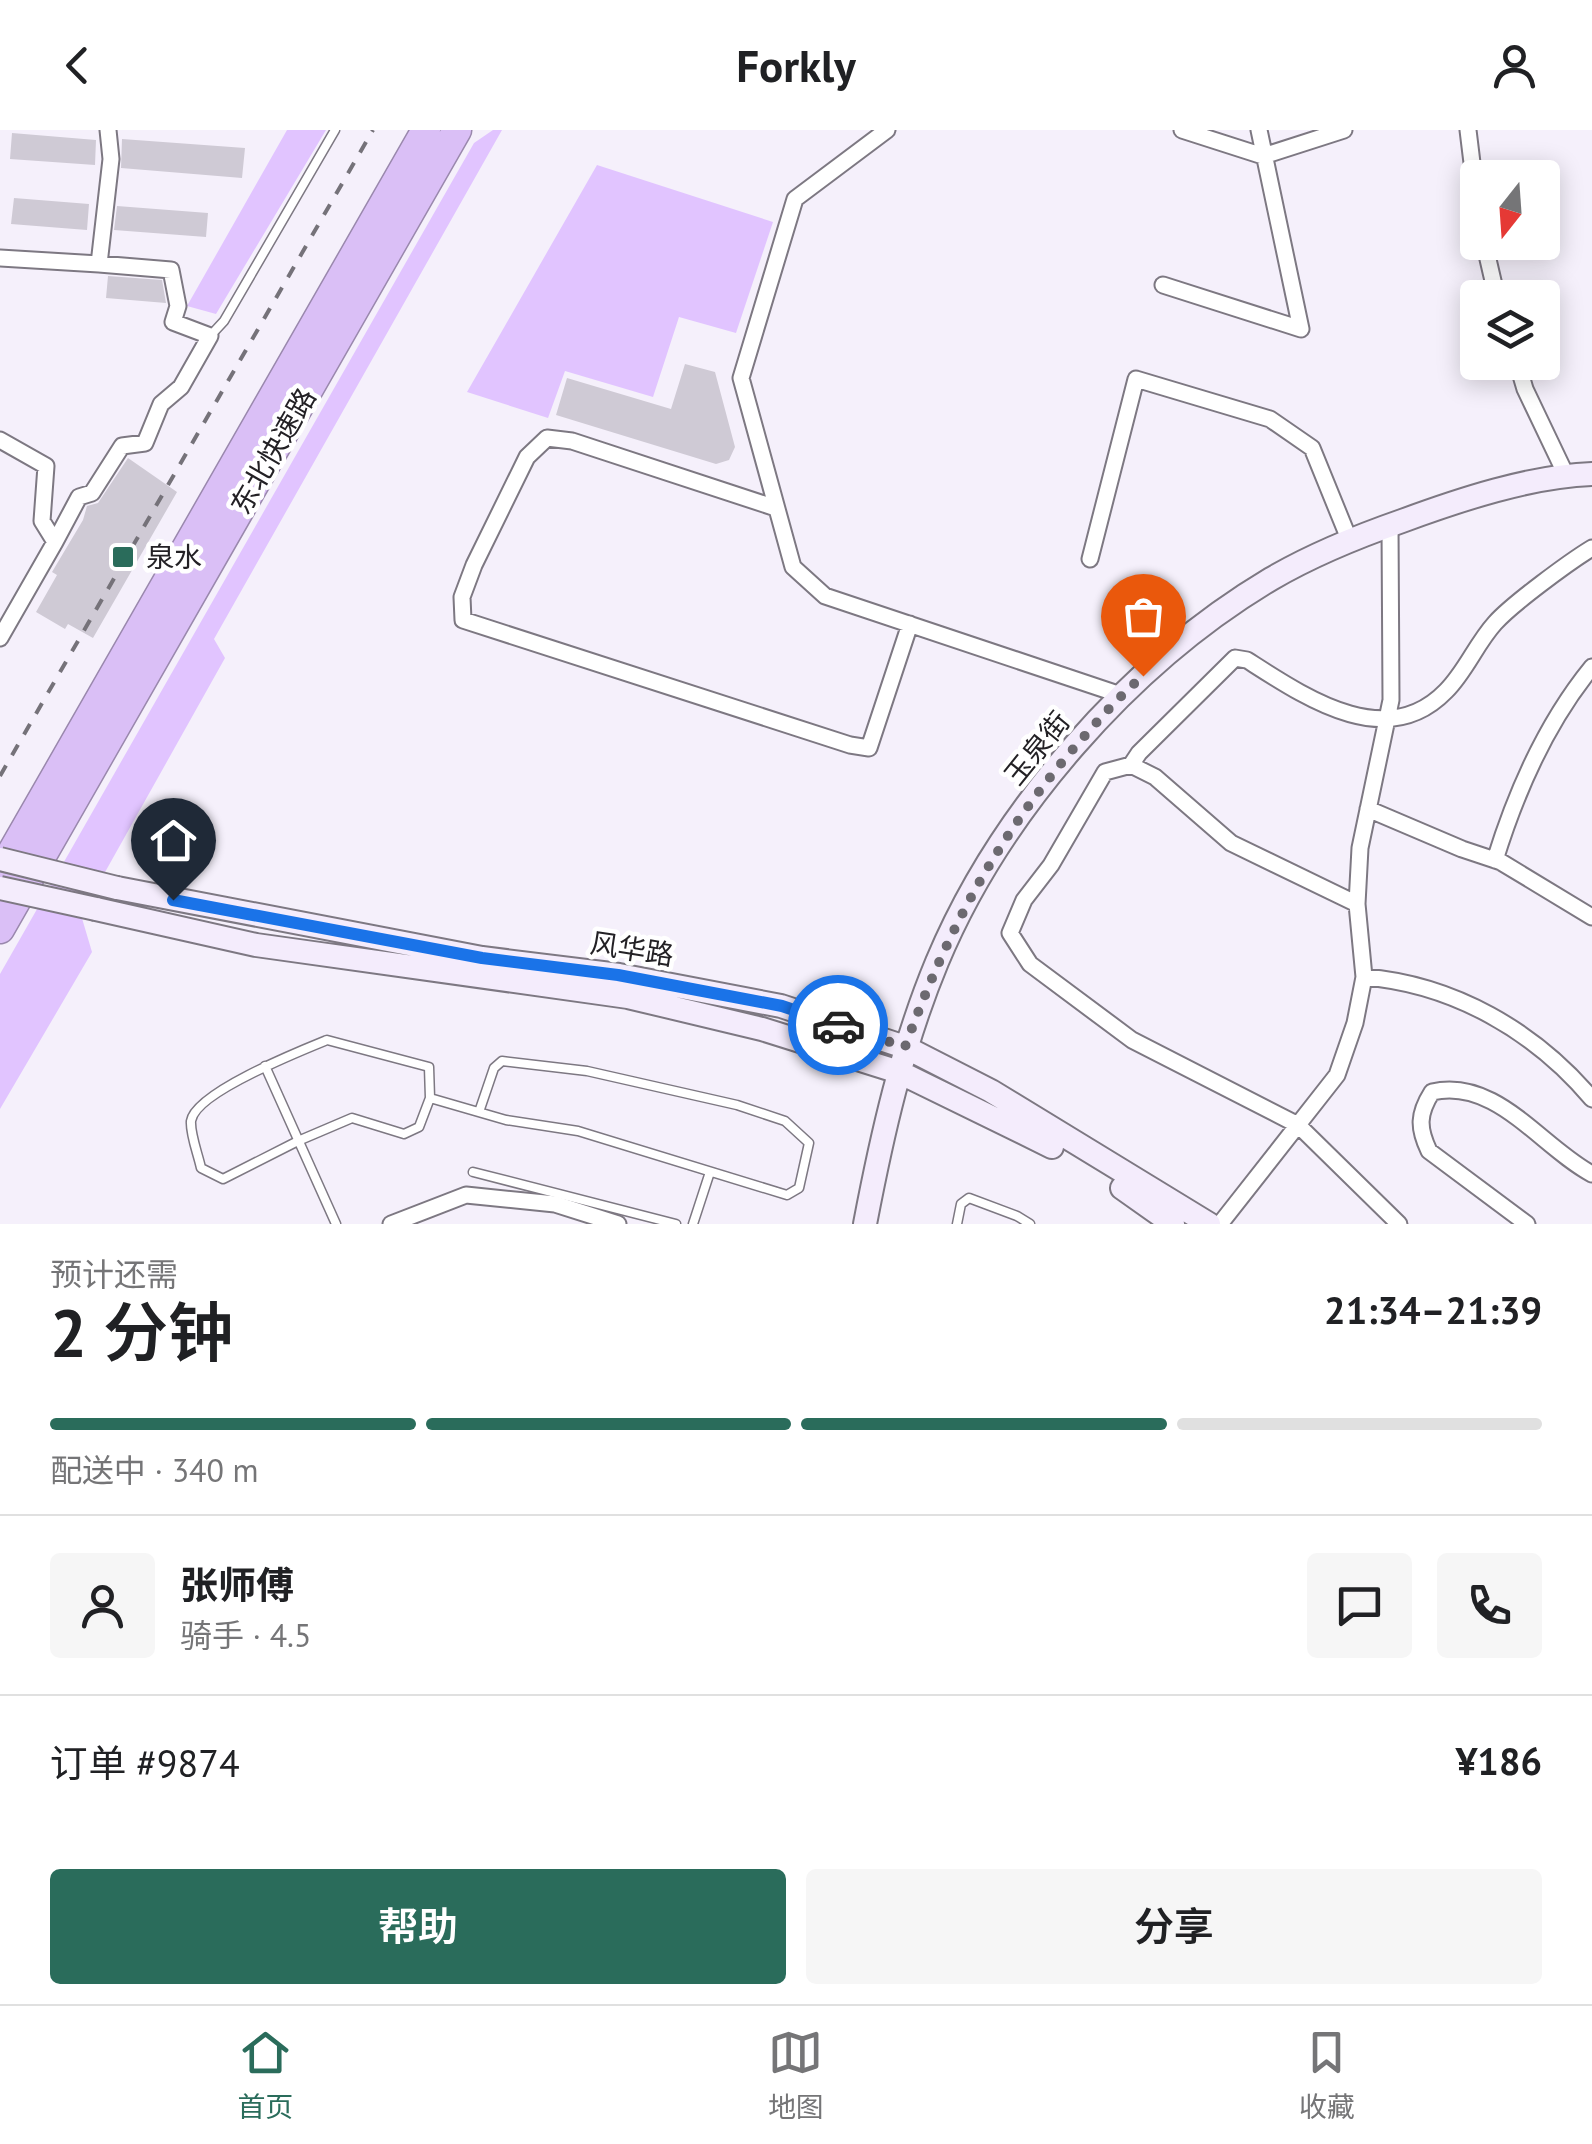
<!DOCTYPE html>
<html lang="zh">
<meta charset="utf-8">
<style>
body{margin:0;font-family:"PT Sans","Noto Sans SC",sans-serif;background:#f6f6f6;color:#202124;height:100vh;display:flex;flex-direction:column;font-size:38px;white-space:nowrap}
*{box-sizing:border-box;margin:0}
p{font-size:32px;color:#757577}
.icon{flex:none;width:55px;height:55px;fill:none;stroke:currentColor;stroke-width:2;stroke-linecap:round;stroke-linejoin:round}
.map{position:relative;height:1094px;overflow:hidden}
.drawer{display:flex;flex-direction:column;background:#fff;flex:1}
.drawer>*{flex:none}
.needle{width:65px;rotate:197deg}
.fabs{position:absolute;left:1460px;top:30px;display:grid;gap:20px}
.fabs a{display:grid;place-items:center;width:100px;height:100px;border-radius:10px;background:#fff;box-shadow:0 5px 25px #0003;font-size:50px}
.pin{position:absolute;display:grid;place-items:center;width:85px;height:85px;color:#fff;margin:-102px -42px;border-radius:50% 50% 50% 0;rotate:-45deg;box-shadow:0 0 10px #0007}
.pin .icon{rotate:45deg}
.courier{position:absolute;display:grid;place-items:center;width:100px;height:100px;margin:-50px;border:8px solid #1a73e8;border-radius:50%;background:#fff;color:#222;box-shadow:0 2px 12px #0007}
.overview em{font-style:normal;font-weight:600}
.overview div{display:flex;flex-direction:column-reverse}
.overview{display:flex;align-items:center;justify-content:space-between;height:170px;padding:0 50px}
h1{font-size:65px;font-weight:600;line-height:75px}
.bar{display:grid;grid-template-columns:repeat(4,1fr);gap:15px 10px;align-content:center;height:120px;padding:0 50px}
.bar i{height:12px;border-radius:8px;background:#e0e0e0}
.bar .selected{background:#2a6c5b}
.bar p{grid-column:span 4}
.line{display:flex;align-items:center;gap:25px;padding:0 50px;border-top:2px solid #e0e0e0}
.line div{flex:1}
.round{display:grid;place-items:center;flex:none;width:105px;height:105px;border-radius:10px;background:#f6f6f6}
.primary-button{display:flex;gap:20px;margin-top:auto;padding:20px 50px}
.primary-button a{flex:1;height:115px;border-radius:10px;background:#2a6c5b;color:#fff;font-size:40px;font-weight:600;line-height:115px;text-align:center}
.primary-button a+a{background:#f6f6f6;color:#202124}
header{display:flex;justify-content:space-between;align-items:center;height:130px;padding:0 50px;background:#fff;font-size:45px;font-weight:600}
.tabs{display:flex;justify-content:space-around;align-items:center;height:140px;border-top:2px solid #e0e0e0;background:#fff;font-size:28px;color:#757577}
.tabs a{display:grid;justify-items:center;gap:5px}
.tabs .selected{color:#2a6c5b}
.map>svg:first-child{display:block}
.green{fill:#e1c4ff}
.building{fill:#cfcad5}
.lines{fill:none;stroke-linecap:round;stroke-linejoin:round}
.lane-casing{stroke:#7d7882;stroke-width:11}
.street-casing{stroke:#7d7882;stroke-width:19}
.secondary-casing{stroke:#7d7882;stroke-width:26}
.highway-casing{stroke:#9a88ad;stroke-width:31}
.lane{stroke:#fff;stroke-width:8}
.street{stroke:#fff;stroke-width:15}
.secondary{stroke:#f4ecfc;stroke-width:22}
.highway{stroke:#dabff6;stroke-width:28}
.rail{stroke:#757279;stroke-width:4;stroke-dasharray:12 12;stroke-linecap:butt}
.secondary-bridge-casing{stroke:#7d7882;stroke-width:26;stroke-linecap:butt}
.secondary-bridge{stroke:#f4ecfc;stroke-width:22}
.done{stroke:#6c6970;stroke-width:10;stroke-dasharray:0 18}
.route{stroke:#1a73e8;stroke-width:12}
.poi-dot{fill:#2a6c5b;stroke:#fff;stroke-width:4}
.labels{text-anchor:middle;stroke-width:9;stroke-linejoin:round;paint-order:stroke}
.street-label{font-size:28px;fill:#232125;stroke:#fff}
.poi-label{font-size:28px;fill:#232125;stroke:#fff;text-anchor:start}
</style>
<header><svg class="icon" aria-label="back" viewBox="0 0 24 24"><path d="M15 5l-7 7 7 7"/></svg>Forkly<svg class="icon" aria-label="person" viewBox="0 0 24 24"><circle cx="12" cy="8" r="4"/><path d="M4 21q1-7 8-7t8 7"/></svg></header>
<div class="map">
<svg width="1592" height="1094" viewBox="0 0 1592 1094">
<rect width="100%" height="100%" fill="#f5f0fb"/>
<path class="green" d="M287,0H326L216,184L187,176Z
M493,0H502L214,509L225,528L81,785L92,822L0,979V844L474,13Z
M597,35L773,92L736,203L679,187L653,267L565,241L548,288L467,262Z"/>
<path class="building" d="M12,3L96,10L95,35L10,29Z
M122,9L245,18L242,48L121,38Z
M14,68L89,74L87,100L11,94Z
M117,76L208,83L206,107L114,100Z
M108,146L162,150L166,173L106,168Z
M685,234L715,242L735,317L729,330L716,334L556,285L567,248L671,279Z
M128,328L177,362L93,508L68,494L65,499L36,482L57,445L52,442L83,390L87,376L98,373Z"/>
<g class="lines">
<g class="lane-casing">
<path id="lane" d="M211,205L224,191L335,0
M327,910L429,937L430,968L419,997L404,1004L352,988L298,1011L223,1049L201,1038C198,1024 190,1004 191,991C195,963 300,921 327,910Z
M265,936L336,1094
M430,968L506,990L578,1001L787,1065L799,1058L809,1013L785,991L737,975L587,941L502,931L494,938L479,982
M473,1042L676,1094
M693,1094L710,1042
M957,1094L961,1074L969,1068L1017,1086L1030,1094"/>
</g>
<g class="street-casing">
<path id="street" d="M887,0L795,69L741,248L793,437L825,466L1121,565
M1182,0L1263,26L1344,0
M1468,0L1478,82
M1484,112L1497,168
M0,128L99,134L111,29L108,0
M1163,155L1301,199L1259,0
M1517,232L1525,259L1566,345
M0,310L46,336L42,391L55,412L0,508
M776,378L572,311L547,308L527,327L474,435L462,467L463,490L850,615L869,618L910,494
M55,412L79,367L92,363L122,316L145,313L161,274L181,257L210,206L173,192L178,176L171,140L99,134
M1090,429L1136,249L1270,289L1312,318L1349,409
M1131,635L1139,623L1235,528L1247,530C1305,567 1386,623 1446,561C1466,541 1476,514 1495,493C1512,474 1569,432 1592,418
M1368,679L1462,719L1501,732L1592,787
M1495,730C1516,662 1547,592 1592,537
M1357,774L1231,713L1155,647L1131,635L1105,642L1051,735L1024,770L1010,803L1030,834L1132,910L1298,995L1399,1094
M1364,847C1453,854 1535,901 1592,969
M391,1094L466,1065L555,1074L618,1094
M1220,1094L1337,945L1355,893L1364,847L1357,774L1360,718L1391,570L1390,395
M1527,1094L1429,1021C1418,998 1418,984 1432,962C1496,947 1541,1017 1592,1044"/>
</g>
<g class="secondary-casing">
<path id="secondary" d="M117,758L482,828L619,845L781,876L905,917L991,961L1209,1094
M96,779L256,815L628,867L762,899L899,942L1052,1017
M1122,1058L1173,1094
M865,1094C882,1005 902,916 937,832C1000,681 1130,533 1271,449C1312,425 1356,407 1402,391C1459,370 1531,346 1592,344"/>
</g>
<g class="highway-casing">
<path id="highway" d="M0,743L426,0
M0,799L457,0"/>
</g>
<use href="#lane" class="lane"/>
<use href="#street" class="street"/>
<use href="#secondary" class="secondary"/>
<use href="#highway" class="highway"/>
<path class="rail" d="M0,646L373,0"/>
<g class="secondary-bridge-casing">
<path id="secondary-bridge" d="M0,729L117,758
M0,758L96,779"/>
</g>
<use href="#secondary-bridge" class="secondary-bridge"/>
</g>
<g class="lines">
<path class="done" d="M838,895L905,917C947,802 994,712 1074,618C1096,593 1117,568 1143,546"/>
<path class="route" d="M173,770L482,828L618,845L782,876L838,895"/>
</g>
<rect class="poi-dot" x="111" y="415" width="24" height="24" rx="5"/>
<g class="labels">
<g class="street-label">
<text transform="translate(273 321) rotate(-60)" y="10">东北快速路</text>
<text transform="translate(1037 618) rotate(-51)" y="10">玉泉街</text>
<text transform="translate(632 819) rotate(9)" y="10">风华路</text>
</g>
<g class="poi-label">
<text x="146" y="437">泉水</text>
</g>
</g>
</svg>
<div class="fabs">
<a><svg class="needle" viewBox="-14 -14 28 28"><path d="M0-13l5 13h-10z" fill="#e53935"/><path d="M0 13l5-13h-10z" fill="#757577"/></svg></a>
<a><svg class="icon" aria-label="layers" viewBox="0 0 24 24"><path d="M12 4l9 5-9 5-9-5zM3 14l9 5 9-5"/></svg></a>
</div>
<div class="pin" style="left:1143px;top:546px;background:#ea580c"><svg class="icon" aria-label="bag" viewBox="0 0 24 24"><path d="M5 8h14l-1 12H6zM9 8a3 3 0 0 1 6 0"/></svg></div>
<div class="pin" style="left:173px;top:770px;background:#1f2937"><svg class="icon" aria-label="home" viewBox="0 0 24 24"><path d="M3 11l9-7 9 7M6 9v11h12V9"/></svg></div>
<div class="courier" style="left:838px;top:895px"><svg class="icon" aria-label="car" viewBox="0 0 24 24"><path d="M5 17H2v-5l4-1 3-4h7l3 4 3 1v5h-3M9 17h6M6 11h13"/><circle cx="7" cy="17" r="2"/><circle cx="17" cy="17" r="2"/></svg></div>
</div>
<section class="drawer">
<div class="overview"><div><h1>2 分钟</h1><p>预计还需</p></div><em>21:34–21:39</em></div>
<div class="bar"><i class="selected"></i><i class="selected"></i><i class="selected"></i><i></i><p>配送中 · 340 m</p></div>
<div class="line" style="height:180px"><a class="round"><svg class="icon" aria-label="person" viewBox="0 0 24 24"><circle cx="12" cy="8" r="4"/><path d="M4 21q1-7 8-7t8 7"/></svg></a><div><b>张师傅</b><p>骑手 · 4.5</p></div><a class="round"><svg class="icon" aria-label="chat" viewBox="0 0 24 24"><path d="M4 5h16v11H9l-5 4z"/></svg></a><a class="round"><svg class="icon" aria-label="phone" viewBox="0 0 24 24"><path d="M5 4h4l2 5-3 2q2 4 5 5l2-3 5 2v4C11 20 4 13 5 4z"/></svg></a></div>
<div class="line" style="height:130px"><div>订单 #9874</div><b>¥186</b></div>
<div class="primary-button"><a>帮助</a><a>分享</a></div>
</section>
<nav class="tabs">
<a class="selected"><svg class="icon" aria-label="home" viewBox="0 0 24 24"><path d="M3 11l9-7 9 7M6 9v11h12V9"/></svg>首页</a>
<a><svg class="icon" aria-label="map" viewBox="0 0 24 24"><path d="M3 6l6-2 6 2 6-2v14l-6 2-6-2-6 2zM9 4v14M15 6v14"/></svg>地图</a>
<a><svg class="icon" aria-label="saved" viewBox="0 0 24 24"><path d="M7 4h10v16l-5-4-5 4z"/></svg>收藏</a>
</nav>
